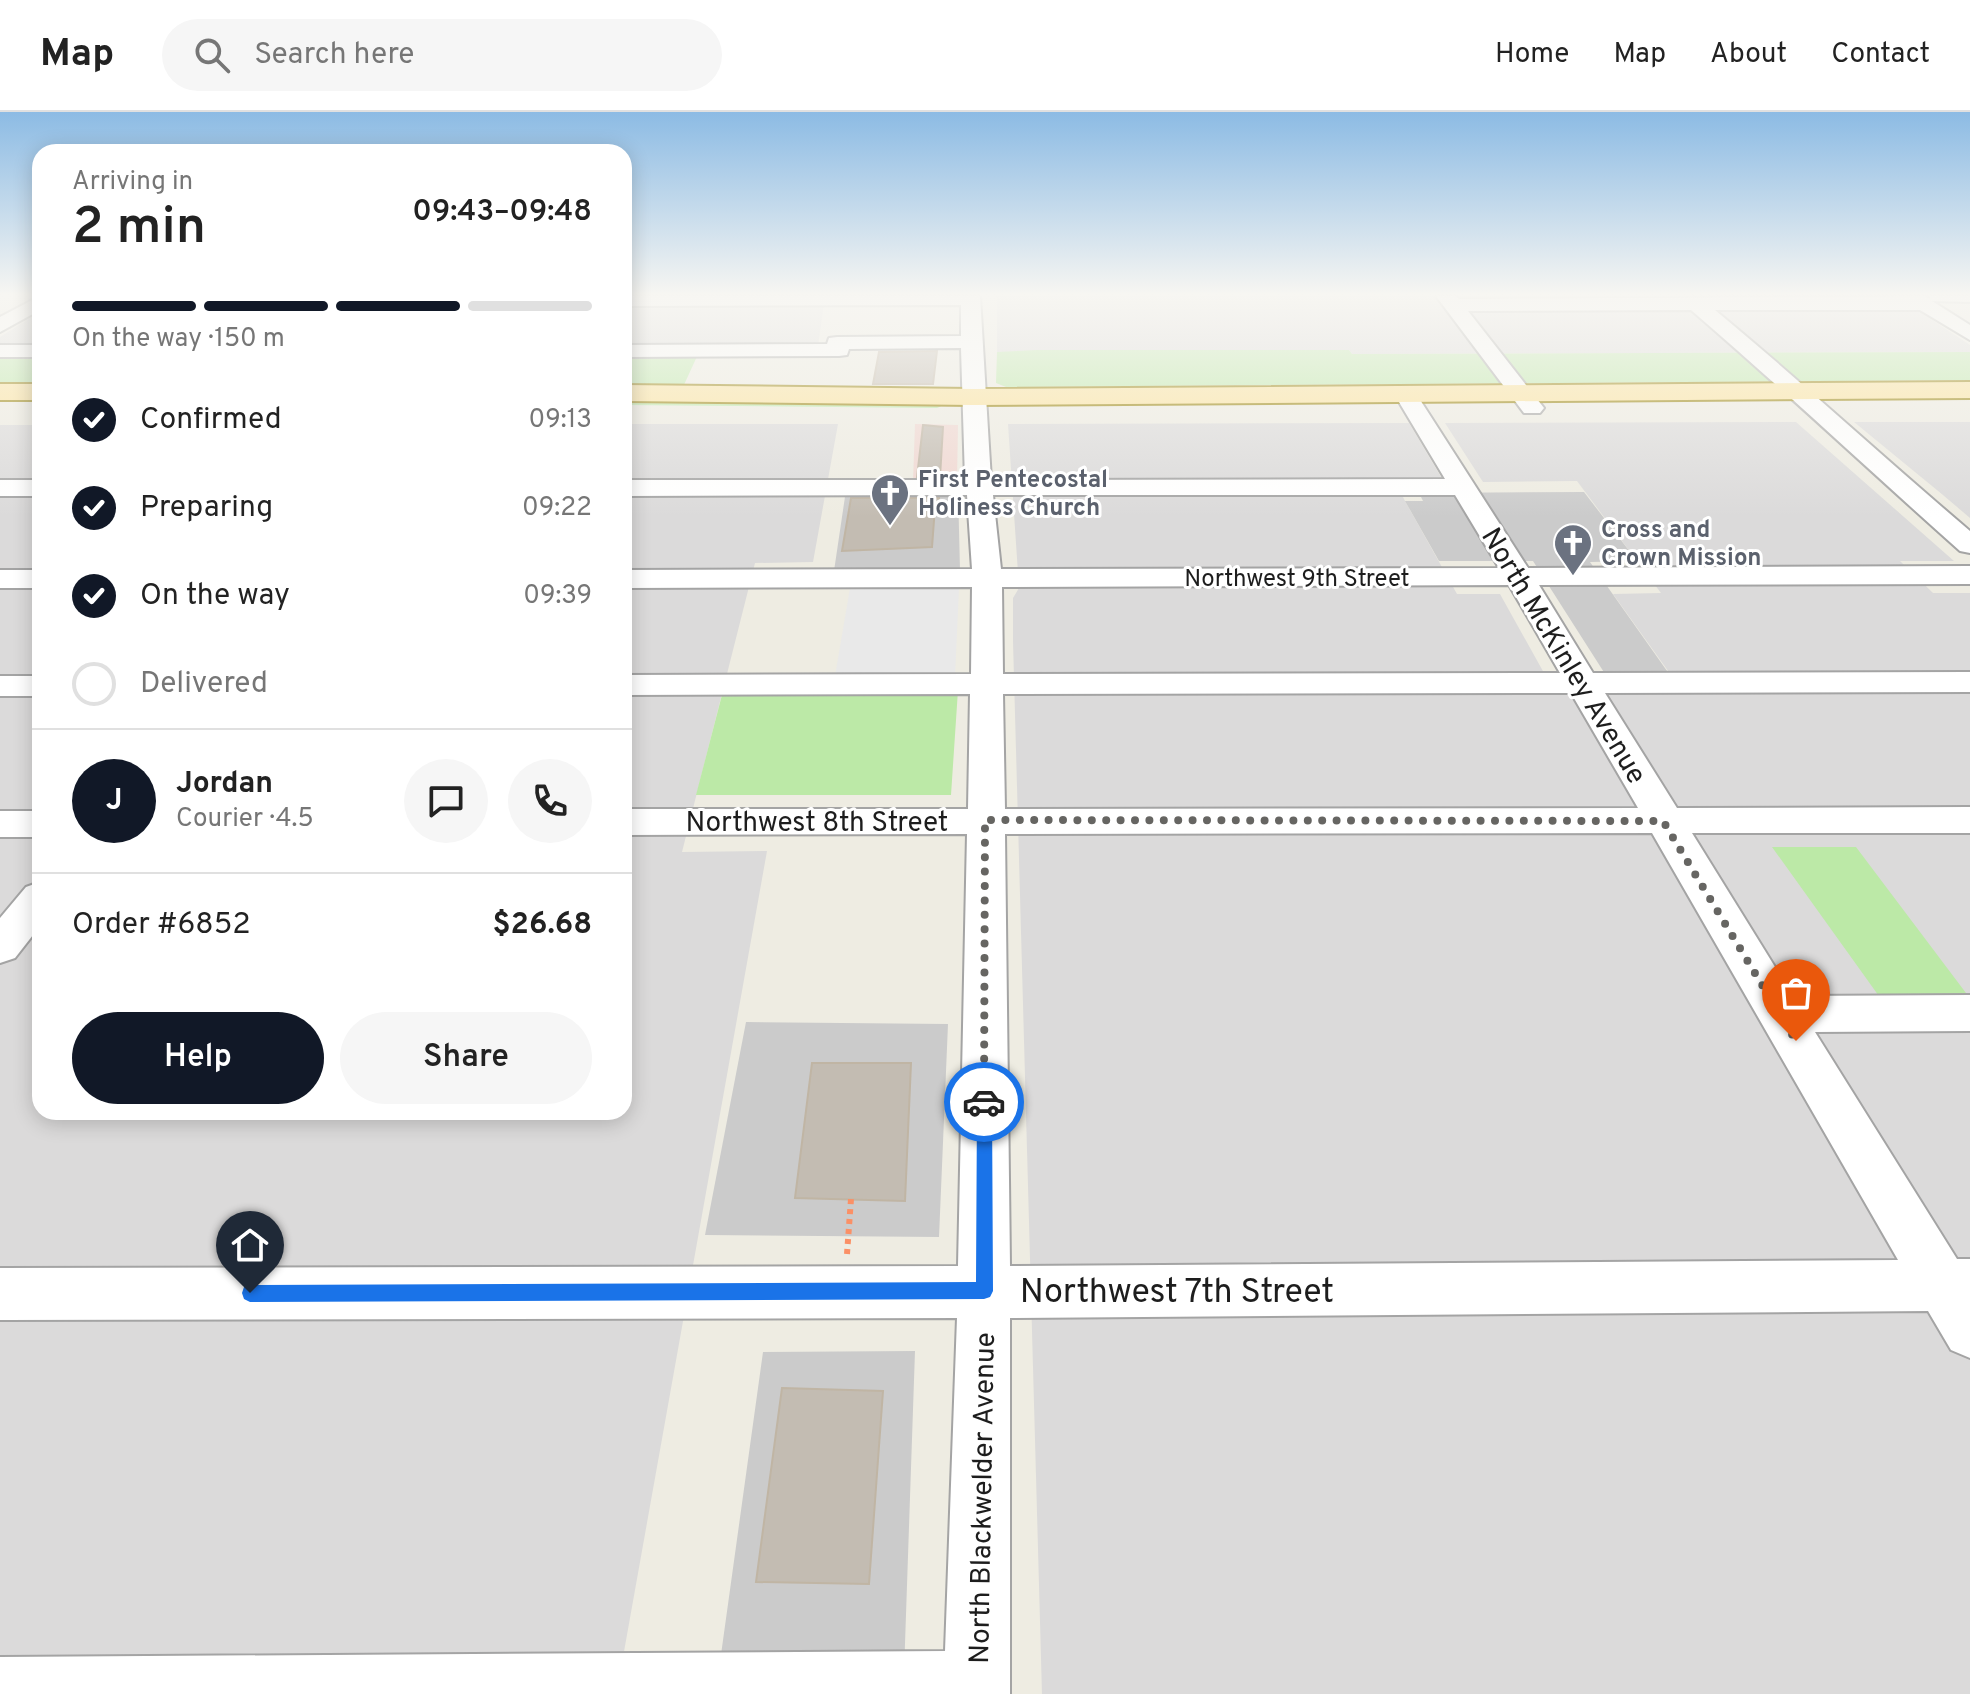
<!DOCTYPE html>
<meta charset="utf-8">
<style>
body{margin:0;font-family:Overpass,sans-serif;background:#f6f6f6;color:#222;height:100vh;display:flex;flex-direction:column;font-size:30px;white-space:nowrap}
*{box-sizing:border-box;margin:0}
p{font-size:26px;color:#767676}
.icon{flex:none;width:44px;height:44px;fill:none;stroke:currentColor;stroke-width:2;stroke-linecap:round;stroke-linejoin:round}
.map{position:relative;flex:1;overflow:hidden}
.drawer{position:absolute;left:32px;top:32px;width:600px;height:976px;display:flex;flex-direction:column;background:#fff;border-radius:24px;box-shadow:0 4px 20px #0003}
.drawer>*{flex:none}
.pin{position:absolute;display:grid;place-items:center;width:68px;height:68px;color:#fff;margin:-82px -34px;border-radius:50% 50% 50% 0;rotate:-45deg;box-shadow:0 0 8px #0007}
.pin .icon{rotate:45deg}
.courier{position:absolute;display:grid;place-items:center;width:80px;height:80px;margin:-40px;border:6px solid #1a73e8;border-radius:50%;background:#fff;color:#222;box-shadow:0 2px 10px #0007}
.summary em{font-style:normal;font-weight:600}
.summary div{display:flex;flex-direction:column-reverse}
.summary{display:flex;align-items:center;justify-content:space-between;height:136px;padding:0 40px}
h1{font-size:52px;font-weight:600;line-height:60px}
.bar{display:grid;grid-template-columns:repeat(4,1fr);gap:12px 8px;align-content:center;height:96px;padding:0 40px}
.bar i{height:10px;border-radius:6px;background:#e0e0e0}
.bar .current{background:#111827}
.bar p{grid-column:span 4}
.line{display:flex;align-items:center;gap:20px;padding:0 40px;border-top:2px solid #e0e0e0}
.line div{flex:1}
.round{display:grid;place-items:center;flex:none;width:84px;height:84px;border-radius:42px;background:#f6f6f6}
ol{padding:0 40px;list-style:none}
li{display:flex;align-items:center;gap:24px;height:88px}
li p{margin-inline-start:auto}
li .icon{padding:8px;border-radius:50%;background:#111827;color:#fff;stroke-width:4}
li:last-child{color:#767676}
li i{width:44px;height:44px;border:4px solid #e0e0e0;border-radius:50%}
.button{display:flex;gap:16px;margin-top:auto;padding:16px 40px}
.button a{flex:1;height:92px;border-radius:48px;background:#111827;color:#fff;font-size:32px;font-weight:600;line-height:92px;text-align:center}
.button a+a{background:#f6f6f6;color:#222}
header{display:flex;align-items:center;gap:48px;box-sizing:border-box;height:112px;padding:0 40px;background:#fff;border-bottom:2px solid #e0e0e0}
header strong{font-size:38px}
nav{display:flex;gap:44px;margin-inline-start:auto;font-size:28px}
.search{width:560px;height:72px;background:#f6f6f6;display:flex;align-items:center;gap:20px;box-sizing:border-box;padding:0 28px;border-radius:44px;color:#767676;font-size:30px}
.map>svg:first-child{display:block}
.residential{fill:#dbdada}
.commercial{fill:#f0d7d1}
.religious{fill:#cbcbcb}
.grass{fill:#bce9a7}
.parking{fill:#e9e9e9}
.building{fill:#c3bcb2;stroke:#c0b5a4;stroke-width:2}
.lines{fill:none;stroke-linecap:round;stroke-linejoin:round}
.minor-casing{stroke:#a4a4a4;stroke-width:4}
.major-casing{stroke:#957f00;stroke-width:4}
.path{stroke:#fb9066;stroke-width:6;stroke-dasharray:5 5;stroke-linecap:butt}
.minor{fill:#fff;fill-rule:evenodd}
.major{fill:#fde399;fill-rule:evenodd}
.route{fill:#1a73e8}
.done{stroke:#666562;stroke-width:8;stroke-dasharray:0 14.4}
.labels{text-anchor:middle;stroke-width:6;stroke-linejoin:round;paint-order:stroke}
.far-worship-label{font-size:24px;font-weight:bold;fill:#5b616d;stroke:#fff;text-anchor:start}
.far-street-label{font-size:24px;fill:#1d1d1d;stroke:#fff}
.street-label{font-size:28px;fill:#1d1d1d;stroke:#fff}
.near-street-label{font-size:34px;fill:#1d1d1d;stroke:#fff}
</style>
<header>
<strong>Map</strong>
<div class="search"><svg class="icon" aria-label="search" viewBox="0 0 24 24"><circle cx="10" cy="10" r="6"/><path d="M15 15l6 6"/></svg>Search here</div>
<nav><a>Home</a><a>Map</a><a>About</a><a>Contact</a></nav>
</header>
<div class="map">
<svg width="1970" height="1582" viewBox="0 0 1970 1582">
<rect width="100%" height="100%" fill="#eeece2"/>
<path class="residential" d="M624,184H825L818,234L624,235Z
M997,184H1896L1970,233V240L1352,242L1349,238L997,240Z
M40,200V235H0V225Z
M1796,310L1954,449H1900L1933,481H1970V1582H1042L1013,529V486L1019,476L1008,312L1409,311L1444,370L1401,381L1405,389L1457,482H1500L1554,579L1681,577L1613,482L1661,481L1577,369L1483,370L1445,311Z
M1854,310H1970V406L1943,383Z
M624,312H838L813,450L755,451L682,740L767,739L620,1562L0,1557V313H40V1000H624Z"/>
<path class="commercial" d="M915,312L958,313L957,370H913Z"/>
<path class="religious" d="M846,378H958L960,458L834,459Z
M1584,380L1637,449L1590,450L1672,566L1607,565L1533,449H1439L1405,389H1423L1419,381Z
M746,910L948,912L939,1125L705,1123Z
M915,1239L904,1561L719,1557L763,1240Z"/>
<path class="grass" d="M1037,238H1349L1352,242L1970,240V268L1006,275L996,271L997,240Z
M40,240V273H0V241Z
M624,240H699L683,275L624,274Z
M624,286L942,290L944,293L937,296L624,293Z
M958,578L951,683H696L723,579Z
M1772,735H1856L1969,885L1881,887Z"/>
<path class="parking" d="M850,476H959L955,565L835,564Z"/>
<path class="building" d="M937,239L933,272H873L879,240Z
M923,313L943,315L940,365H917Z
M851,386H939V395H935L932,435L842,439Z
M812,951H911L905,1089L795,1086Z
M782,1276L883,1279L869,1472L756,1470Z"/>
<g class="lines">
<g class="minor-casing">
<path id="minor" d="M40,184V198L0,220V205Z
M624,184H980L991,368L1445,367L1393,280L1396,275H1412L1415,280L1528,456L1970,454V472L1539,473L1593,561L1970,560V580L1605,581L1677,696L1970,695V721H1692L1793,884L1970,883V919L1815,920L1957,1147H1970V1246L1951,1238L1928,1199L1010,1206V1582H0V1545L945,1539L957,1206L0,1208V1156L958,1154L967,722L624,723V697H968L970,582L624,583V563L971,562L972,475L624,476V458L972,457L967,383L624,384V368H965L961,236L849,237L847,243L839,244L624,245V233L827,232L829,226L837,225L961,224V193L624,194ZM993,383H1455L1499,456L1001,457ZM1509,473L1560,561L1003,562L1002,475ZM1571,581L1638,696L1005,697L1003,582ZM1652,721L1898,1148L1010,1154L1005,722Z
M1436,184H1456L1459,187L1925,184L1930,187L1929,184H1970V190L1932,189L1970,213V228L1920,198H1715C1802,270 1884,346 1970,419V441L1960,439C1870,359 1783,277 1691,198L1468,199L1544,296L1540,301H1524Z
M0,233H40V245H0Z
M0,368H40V384H0Z
M0,458H40V476H0Z
M0,564H40V584H0Z
M0,699H40V725H0Z
M40,770V814L15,846L0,851V806L26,775Z"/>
</g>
<g class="major-casing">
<path id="major" d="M1970,270V286L973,293L624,289V273L973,277Z
M0,272H40V288H0Z"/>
</g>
<path class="path" d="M847,1142L851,1087"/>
<use href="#minor" class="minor"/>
<use href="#major" class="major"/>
</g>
<linearGradient id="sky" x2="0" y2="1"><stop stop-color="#8cbbe4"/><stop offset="0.45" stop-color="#f7f6f2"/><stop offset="1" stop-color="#f7f6f2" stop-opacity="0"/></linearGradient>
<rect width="1970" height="405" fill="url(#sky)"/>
<path class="route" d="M984,983L992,990L993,1179L990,1185L984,1187L250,1190L244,1187L242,1181L244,1175L250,1173L976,1170L977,990Z"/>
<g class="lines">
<path class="done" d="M984,990L985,708L1663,709L1796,929"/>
</g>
<defs>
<g id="church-pin" transform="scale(2)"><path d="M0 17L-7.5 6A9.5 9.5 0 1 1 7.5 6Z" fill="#6b7280" stroke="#fff"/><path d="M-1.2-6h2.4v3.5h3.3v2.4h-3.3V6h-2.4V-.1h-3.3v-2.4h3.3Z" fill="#fff"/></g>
</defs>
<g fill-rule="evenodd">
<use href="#church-pin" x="890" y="381"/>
<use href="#church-pin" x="1573" y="431"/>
</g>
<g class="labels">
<g class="far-worship-label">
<text x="918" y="375">First Pentecostal<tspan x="918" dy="28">Holiness Church</tspan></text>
<text x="1601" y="425">Cross and<tspan x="1601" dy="28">Crown Mission</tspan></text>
</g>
<g class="far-street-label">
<text x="1297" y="474">Northwest 9th Street</text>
</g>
<g class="street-label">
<text transform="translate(1565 543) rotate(59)" y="10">North McKinley Avenue</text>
<text x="817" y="719">Northwest 8th Street</text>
<text transform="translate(981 1386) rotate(-89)" y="10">North Blackwelder Avenue</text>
</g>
<g class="near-street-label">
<text x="1177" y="1190">Northwest 7th Street</text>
</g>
</g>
</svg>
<div class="pin" style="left:1796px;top:929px;background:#ea580c"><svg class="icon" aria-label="bag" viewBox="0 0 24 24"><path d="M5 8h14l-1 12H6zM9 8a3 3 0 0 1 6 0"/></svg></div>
<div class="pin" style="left:250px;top:1181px;background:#1f2937"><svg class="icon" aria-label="home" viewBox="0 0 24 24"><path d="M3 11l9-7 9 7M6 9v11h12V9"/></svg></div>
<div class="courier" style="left:984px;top:990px"><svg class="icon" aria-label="car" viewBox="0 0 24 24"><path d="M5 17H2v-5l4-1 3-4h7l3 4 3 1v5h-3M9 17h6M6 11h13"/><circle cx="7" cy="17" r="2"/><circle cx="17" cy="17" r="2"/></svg></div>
<section class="drawer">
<div class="summary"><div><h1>2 min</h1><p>Arriving in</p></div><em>09:43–09:48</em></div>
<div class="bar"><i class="current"></i><i class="current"></i><i class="current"></i><i></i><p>On the way · 150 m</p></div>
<ol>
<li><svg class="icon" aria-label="check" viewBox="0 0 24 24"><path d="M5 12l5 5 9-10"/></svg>Confirmed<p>09:13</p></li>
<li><svg class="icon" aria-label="check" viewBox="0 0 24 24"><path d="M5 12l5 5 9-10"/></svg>Preparing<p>09:22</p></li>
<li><svg class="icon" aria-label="check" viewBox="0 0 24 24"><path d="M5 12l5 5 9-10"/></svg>On the way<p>09:39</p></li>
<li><i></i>Delivered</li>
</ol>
<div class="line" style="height:144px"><b class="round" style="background:#111827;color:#fff">J</b><div><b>Jordan</b><p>Courier · 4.5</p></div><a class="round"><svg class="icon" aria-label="chat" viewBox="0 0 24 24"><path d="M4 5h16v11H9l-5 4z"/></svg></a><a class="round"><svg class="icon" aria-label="phone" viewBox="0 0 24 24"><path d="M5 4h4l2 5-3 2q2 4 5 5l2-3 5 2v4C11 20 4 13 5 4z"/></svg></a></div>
<div class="line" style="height:104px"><div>Order #6852</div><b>$26.68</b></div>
<div class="button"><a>Help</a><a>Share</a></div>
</section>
</div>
